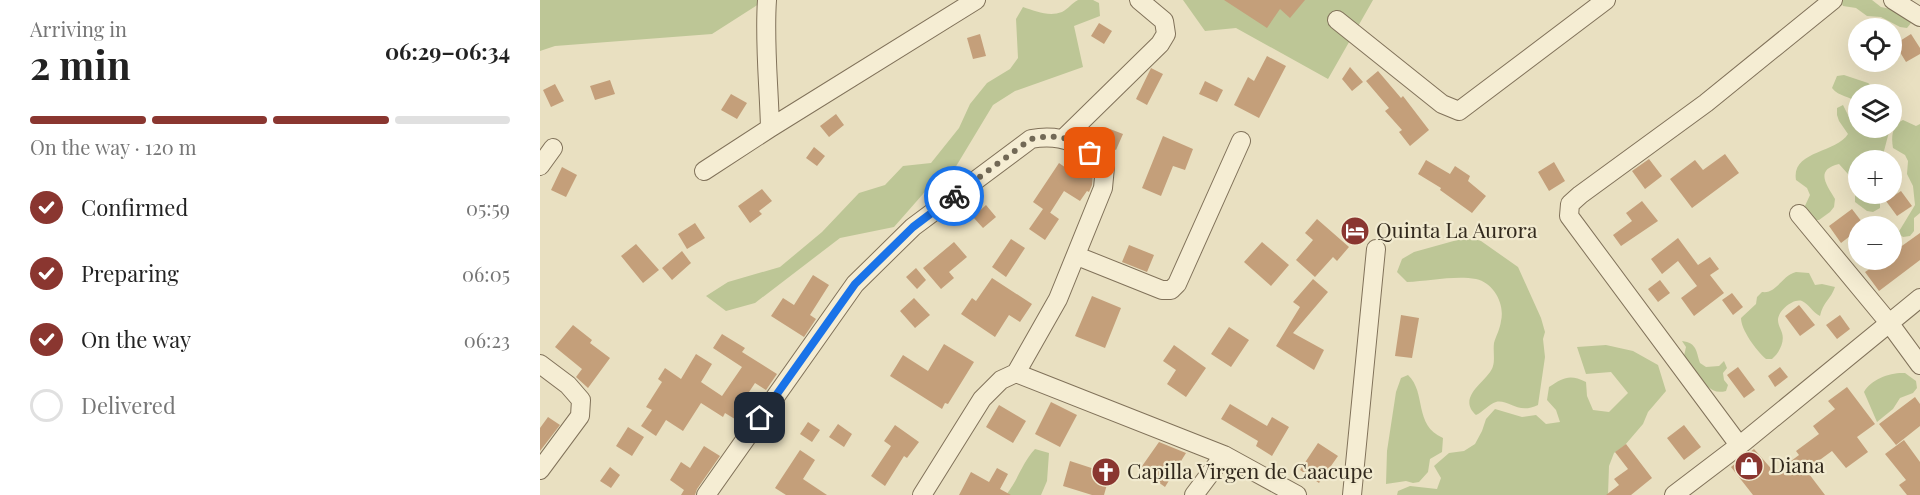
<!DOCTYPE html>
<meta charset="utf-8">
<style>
body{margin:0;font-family:"Playfair Display",serif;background:#f6f6f6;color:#222;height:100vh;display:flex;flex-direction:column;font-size:22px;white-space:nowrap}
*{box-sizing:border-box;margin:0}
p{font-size:20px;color:#767676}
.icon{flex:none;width:33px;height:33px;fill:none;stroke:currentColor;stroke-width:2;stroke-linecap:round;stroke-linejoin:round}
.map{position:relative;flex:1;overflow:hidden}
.drawer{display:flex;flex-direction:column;background:#fff;width:540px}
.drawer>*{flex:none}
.tools{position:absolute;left:1308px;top:18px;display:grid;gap:12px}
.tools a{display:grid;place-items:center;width:54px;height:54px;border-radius:50%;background:#fff;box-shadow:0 6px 24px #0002;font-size:30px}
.pin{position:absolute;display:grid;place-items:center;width:51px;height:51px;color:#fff;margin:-26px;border-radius:12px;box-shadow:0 3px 9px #0006}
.courier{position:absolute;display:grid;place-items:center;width:60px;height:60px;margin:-30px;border:4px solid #1a73e8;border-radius:50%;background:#fff;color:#222;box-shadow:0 2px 8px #0007}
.head em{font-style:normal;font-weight:700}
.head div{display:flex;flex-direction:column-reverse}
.head{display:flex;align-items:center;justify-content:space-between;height:102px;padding:0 30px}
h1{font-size:39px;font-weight:700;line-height:45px}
.bar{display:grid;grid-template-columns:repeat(4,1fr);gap:9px 6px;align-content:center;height:72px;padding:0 30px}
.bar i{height:8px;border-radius:4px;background:#e0e0e0}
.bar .current{background:#8a3630}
.bar p{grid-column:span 4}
ol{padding:0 30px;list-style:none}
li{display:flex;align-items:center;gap:18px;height:66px}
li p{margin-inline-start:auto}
li .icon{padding:6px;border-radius:50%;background:#8a3630;color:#fff;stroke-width:4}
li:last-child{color:#767676}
li i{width:33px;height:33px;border:3px solid #e0e0e0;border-radius:50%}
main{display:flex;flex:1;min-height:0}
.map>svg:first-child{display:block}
.green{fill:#bdc696}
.building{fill:#c49f7a}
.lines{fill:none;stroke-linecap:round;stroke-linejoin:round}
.minor-casing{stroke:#81725a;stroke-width:20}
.minor{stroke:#f5edd3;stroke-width:18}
.done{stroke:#726956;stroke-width:6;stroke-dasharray:0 10.8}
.route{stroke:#1a73e8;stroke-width:8}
.labels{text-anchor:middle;stroke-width:4.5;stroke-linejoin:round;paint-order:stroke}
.poi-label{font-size:21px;fill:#32291d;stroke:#f1eacf;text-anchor:start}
</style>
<main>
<section class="drawer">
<div class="head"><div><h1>2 min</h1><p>Arriving in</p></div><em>06:29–06:34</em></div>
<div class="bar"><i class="current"></i><i class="current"></i><i class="current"></i><i></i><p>On the way · 120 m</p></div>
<ol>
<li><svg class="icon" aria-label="check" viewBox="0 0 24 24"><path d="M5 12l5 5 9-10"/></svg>Confirmed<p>05:59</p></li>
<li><svg class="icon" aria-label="check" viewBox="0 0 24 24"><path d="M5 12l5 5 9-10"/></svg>Preparing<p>06:05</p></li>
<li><svg class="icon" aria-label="check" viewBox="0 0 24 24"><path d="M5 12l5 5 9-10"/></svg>On the way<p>06:23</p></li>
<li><i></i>Delivered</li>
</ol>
</section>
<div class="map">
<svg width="1380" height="495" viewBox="0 0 1380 495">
<rect width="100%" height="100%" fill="#e9e0c1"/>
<path class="green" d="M0,0H225L172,34L15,46L0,51Z
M538,0H553L559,3L560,16L534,26L543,67L475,91L453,105L412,173L390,186L354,227L300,238L215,303L186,311L166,296L188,282L240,267L282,232L319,193L345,185L363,166L391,163L419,128L430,104L447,83L470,69L478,58L476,19L483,7C495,11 509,17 522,12C528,9 532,3 538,0Z
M643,0H833L788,79L696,28L665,31Z
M1300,0H1332L1341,7L1360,11L1372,16L1371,23L1367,28L1360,27L1341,17L1327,16L1316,8L1303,6Z
M1304,75L1328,83L1342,94H1318V103C1310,96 1299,97 1292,88L1297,76Z
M1303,105L1309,117L1318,124V128H1350L1344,151L1345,160H1318V181L1308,174L1299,164C1274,170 1287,185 1295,199L1294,207L1290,212L1279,220H1272L1264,208L1270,195L1267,188L1256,180C1251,151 1296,153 1308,134L1299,121L1297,115V108Z
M1363,120L1376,126L1380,124V213L1374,218V231L1370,236L1363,237L1358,233L1375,205L1373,186L1367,174L1368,161L1365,155L1353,148C1351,137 1352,125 1363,120Z
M1318,190V194H1343L1340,201V208L1333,212L1327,211L1315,202V195Z
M928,237L941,241L978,267L1001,318L1005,332L1003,339L1005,357L998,405C978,415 968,399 956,402C949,404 943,412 936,415C915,396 950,380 953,366C955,359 953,351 954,343C956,336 960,329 961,321C965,304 954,283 936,279C916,275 888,281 867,282L857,272L862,259L874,252Z
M1256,272L1269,273L1275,285L1282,284L1295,287C1291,299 1283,302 1280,316C1273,313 1269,304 1262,301C1253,298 1238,311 1238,320C1238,325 1241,329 1242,333C1245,342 1239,353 1232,359H1226C1216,350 1201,330 1201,318L1216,304L1217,297L1222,292C1237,294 1241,276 1256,272Z
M1142,341C1157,343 1156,351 1160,363L1166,367L1179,366L1184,361L1187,368L1183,373L1184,380L1188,385L1186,391C1171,395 1166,384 1158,374C1154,368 1148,364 1143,360L1146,347Z
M1066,345L1093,351L1118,365L1126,391L1108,412L1103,424L1085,445L1074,453L1069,466L1068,495H857L858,491L870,486L897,489L901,478L894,466L909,453L924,451L935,444L942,431L946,419L955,409L982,417L996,415L1006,424L1020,422L1016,410L1007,400L1009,387C1024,377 1030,374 1046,382L1047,396L1053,410L1069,412L1088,393L1071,372L1046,374L1037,347Z
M1365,373L1376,381L1377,388L1373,393L1360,398L1353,409L1337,422L1324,392C1331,379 1351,372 1365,373Z
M868,375C887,393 873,425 903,438L902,452L890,459L888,472L879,482L873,483L866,481L846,484L847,451L856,392L861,378Z
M495,449L509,453L507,481L501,495H466C478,480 482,463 495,449Z"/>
<path class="building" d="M684,0H765L750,18L740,9L727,28Z
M559,23L572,31L564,44L551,36Z
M440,34L446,56L433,59L427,38Z
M1371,34L1380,48V54L1366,62L1355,44Z
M727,56L746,66L719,118L694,105L708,77L714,81Z
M810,67L823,82L812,91L802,79Z
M611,68L623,74L607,105L596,99Z
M838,71L861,98L863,96L889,130L870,146L859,132L862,130L845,111L849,108L826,81Z
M70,80L75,94L55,100L50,86Z
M665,81L683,90L677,102L659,94Z
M15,84L24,101L11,107L3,90Z
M191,94L207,103L197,119L181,110Z
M296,114L304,125L289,137L280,126Z
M570,129L583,134L576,150L564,145Z
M623,136L653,149L645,170L633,166L621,196L602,188Z
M274,147L285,156L277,166L266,158Z
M1185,154L1199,173L1152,208L1130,179L1155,160L1163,170Z
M1109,159L1122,176L1105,189L1092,171Z
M886,160L910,174L915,166L930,176L928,181L946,196L932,213L900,190L901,188L878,174Z
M1014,162L1025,181L1009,191L998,172Z
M519,163L536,175L543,164L553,172L552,185L549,192L547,191L540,201L524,191L510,213L505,209L519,219L505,240L489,229L503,209L493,202Z
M22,167L37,175L26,197L11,190Z
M222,189L232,201L219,211L222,214L210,223L198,206Z
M1361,191L1372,206L1357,216L1346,201Z
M1102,201L1118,221L1081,246L1073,235L1092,221L1086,213Z
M446,205L456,217L443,228L433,217Z
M1312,209L1325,226H1318V230L1301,243L1289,226Z
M777,219L809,247L797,261L793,257L775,277L756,260L773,240L765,233Z
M155,223L165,238L147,249L138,234Z
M1380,233V260L1339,291L1325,272L1343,260H1352V253Z
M1138,238L1158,265L1170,257L1179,269L1170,275L1184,293L1154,316L1141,298L1157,286L1138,261L1122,274L1111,259Z
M471,239L485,248L466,277L452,267Z
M414,242L427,257L409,272L414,278L401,289L383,268Z
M722,242L749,265L731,286L704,262Z
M96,244L119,270L103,283L81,256Z
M589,245L614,255L607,272L582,262Z
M142,251L151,263L132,280L122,268Z
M376,268L386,280L377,289L366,277Z
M273,275L289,285L270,315L276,319L264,337L231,316L243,298L254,305Z
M452,278L492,304L480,322L469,315L455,337L421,314L432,298L436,301Z
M773,279L788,292L753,333L784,350L774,370L736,346L760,307L753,302Z
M1120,280L1130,293L1118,302L1108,289Z
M1192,293L1203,307L1193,315L1182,300Z
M552,296L581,308L565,348L535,336Z
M374,298L390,315L375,328L360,311Z
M1259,305L1275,325L1260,336L1245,316Z
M861,315L879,318L872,358L855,356Z
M1300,315L1310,329L1297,339L1286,325Z
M33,325L52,340L50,343L70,358L48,388L36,377L42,369L15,347Z
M689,327L709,340L691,367L671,354Z
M182,334L205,348L202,352L237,374L226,390L215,383L199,407L210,414L203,424L185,413L183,417L161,403L143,431L126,420L116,436L101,426L112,410L106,407L122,382L118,379L125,368L141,379L156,354L172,364L161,382L182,396L202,367L173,348Z
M404,344L434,362L408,404L405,403L402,409L350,376L363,355L388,371Z
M634,345L666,368L646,397L627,384L636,370L623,361Z
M1198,367L1215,390L1204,398L1187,375Z
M1240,367L1248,377L1235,387L1228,376Z
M1307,387L1335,424L1317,437L1328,452L1306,468L1292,451L1266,470L1285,495H1213L1191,467L1214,449L1235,473L1259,455L1256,451L1279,434L1273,426L1295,409L1288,401Z
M1375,397L1380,404V426L1356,445L1339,424Z
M511,402L537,415L520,447L495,434Z
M690,404L727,426L732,417L749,427L732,456L716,446L718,441L681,419Z
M459,405L486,421L473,443L446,427Z
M8,417L20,425L0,451V428Z
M268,422L280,430L272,442L260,434Z
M298,424L312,434L304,447L289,437Z
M355,425L379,442L367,458L364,456L345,486L331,476L351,446L344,441Z
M1144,425L1161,447L1144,460L1127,438Z
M88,427L104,437L92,456L76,446Z
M1364,440L1380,462V495H1367L1359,485L1366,480L1345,454Z
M619,442L646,453L625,487L600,469Z
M778,443L798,456L779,483L760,470Z
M1086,444L1112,478L1091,495H1066L1079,485L1074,479L1088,469L1075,452Z
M164,446L180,456L157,489L155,495H141L144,490L130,480L141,462L150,468Z
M260,450L275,460L263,479L287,495H246L235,488Z
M530,461L570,474L564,495H552L523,486Z
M70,467L80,475L71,488L60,481Z
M457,468L468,474L460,489L471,495H419L431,472L449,482Z"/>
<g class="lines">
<g class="minor-casing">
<path id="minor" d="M227,0C224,42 229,86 230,128
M1353,0L1380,17
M797,20L902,104L919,111L1066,0
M524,138L620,44L626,34L624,21L599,0
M0,166L13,148
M164,171L230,128L436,0
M1259,214L1350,324L1380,365
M537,256L622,290H631L637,284L701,141
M0,364L28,385L41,400L40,416L0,470
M476,373L684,455L757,495
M1199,445L1029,216L1030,204L1040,195L1166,103L1293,0
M166,495L315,284L373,227L491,139C525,133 541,145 565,167L563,188L518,299L476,373L461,380L442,399L382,495
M654,495L684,455
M812,495L836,249
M1134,495L1205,441L1380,298"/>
</g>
<use href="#minor" class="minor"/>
</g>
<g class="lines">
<path class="done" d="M414,196L491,139L508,136L524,138L550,153"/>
<path class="route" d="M220,418L315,284L373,227L414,196"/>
</g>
<defs>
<g id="hotel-disc" transform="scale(1.5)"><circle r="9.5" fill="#8a3630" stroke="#f1eacf"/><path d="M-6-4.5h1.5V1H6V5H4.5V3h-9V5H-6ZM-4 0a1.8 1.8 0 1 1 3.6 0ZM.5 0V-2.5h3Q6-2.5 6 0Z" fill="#fff"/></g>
<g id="shop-disc" transform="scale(1.5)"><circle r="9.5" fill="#8a3630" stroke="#f1eacf"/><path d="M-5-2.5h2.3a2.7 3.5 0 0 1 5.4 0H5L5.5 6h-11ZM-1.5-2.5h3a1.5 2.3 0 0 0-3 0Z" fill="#fff"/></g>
<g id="church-disc" transform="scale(1.5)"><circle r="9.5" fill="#8a3630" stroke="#f1eacf"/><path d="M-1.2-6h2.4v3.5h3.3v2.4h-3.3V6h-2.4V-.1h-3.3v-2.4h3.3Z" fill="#fff"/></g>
</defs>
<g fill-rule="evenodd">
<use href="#hotel-disc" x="815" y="231"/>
<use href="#shop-disc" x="1209" y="466"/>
<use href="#church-disc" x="566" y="472"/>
</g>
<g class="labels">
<g class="poi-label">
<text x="836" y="238">Quinta La Aurora</text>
<text x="1230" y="473">Diana</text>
<text x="587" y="479">Capilla Virgen de Caacupe</text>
</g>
</g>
</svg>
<div class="tools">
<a><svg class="icon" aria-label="locate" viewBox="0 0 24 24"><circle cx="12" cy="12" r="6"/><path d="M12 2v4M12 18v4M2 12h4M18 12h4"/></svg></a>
<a><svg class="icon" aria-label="layers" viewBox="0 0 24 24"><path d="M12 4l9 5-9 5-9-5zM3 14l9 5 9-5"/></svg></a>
<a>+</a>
<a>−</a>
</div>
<div class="pin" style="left:550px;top:153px;background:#ea580c"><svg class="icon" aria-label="bag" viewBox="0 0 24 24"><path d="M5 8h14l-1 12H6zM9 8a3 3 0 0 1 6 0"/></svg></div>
<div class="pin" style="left:220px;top:418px;background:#1f2937"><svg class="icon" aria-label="home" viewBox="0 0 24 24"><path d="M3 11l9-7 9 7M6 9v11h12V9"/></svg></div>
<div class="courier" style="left:414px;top:196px"><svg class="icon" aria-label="bike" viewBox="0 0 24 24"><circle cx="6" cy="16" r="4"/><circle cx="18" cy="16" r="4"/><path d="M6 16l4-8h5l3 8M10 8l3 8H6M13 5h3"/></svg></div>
</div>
</main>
